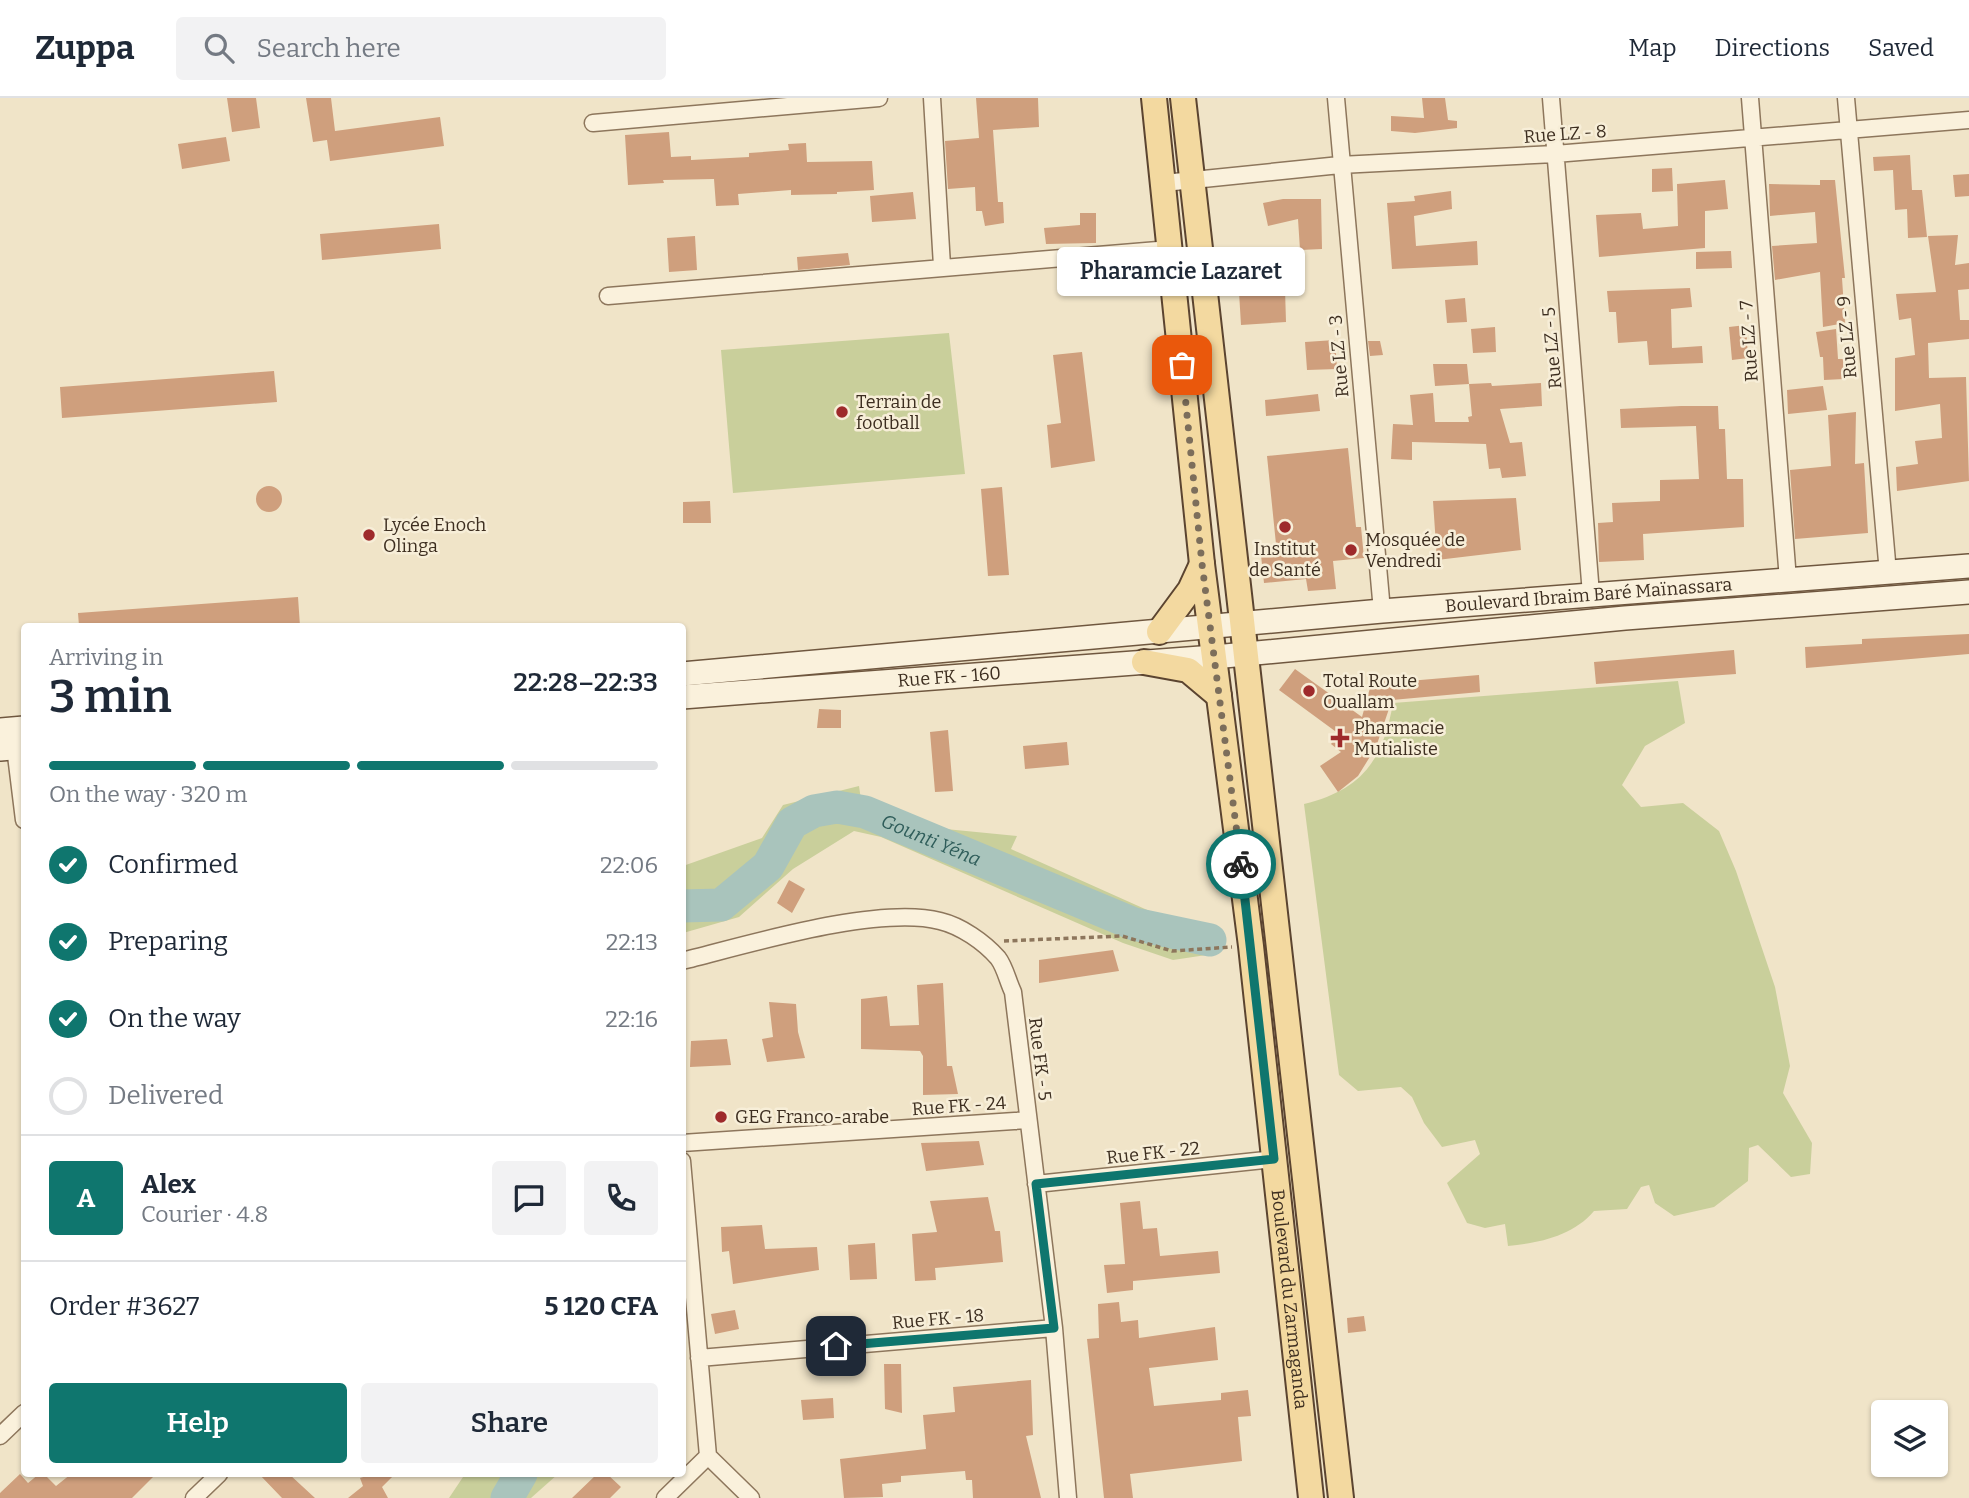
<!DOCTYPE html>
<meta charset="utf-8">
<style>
body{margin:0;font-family:Bitter,serif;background:#f2f2f3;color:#1f2937;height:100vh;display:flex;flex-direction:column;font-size:26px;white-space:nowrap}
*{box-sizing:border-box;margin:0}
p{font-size:23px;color:#747a83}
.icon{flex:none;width:38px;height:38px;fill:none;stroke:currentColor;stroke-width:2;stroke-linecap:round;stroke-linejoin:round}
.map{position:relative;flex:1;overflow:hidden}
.details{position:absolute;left:21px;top:525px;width:665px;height:854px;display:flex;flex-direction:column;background:#fff;border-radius:7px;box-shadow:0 2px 5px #0004}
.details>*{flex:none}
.tools{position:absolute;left:1871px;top:1302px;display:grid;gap:14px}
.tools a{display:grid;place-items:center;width:77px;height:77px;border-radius:7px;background:#fff;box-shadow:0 2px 5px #0004;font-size:35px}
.pin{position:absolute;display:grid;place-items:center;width:60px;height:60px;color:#fff;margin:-30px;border-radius:14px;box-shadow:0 4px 10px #0006}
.courier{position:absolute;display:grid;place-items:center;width:70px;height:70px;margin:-35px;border:5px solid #0f766e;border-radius:50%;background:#fff;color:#222;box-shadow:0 2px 9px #0007}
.bubble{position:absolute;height:49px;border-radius:7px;background:#fff;box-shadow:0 2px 5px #0004;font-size:23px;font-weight:600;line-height:49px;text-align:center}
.summary em{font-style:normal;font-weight:600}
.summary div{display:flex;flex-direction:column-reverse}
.summary{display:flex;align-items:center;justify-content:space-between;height:119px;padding:0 28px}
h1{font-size:46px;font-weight:600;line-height:52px}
.bar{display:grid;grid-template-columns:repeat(4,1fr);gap:10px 7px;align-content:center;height:84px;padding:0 28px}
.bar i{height:9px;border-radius:5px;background:#e0e1e3}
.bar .selected{background:#0f766e}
.bar p{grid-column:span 4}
.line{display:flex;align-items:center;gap:18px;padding:0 28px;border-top:2px solid #e0e1e3}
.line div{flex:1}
.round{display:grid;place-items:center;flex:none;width:74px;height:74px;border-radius:7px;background:#f2f2f3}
ol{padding:0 28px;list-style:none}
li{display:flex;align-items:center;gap:21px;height:77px}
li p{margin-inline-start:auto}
li .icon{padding:7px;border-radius:50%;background:#0f766e;color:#fff;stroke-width:4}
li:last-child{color:#747a83}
li i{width:38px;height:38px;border:4px solid #e0e1e3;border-radius:50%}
.primary-button{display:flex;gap:14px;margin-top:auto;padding:14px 28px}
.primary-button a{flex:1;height:80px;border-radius:7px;background:#0f766e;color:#fff;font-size:28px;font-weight:600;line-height:80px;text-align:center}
.primary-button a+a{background:#f2f2f3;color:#1f2937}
header{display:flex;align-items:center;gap:42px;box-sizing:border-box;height:98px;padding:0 35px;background:#fff;border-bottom:2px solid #e0e1e3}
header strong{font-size:33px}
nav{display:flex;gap:38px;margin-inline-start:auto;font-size:24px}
.search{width:490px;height:63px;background:#f2f2f3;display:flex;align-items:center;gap:18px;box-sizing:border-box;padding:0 24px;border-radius:7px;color:#747a83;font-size:26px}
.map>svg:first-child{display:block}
.green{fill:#c9cf9b}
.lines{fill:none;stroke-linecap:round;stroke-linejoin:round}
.river{stroke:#a9c4bc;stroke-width:33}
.building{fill:#cf9f7d}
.street-casing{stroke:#8d765c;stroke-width:19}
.secondary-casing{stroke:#6f573f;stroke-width:26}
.primary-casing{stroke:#5b4430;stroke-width:28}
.path{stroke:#8d765c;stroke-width:3.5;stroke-dasharray:5 3.5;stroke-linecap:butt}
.street{stroke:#faf1dc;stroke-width:16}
.secondary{stroke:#faf1dc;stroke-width:23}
.primary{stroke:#f3d9a0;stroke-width:24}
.done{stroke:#7c6e5b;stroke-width:7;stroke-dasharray:0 12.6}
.route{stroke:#0f766e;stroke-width:9}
.poi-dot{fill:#9e2a2b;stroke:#f7eed8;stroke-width:2.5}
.labels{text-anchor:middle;stroke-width:5;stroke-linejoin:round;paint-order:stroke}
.street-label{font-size:18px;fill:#3d2e20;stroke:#f7eed8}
.poi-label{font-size:18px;fill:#3d2e20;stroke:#f7eed8;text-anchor:start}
.water-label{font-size:19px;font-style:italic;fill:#2f5d5a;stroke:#f7eed8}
</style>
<header>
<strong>Zuppa</strong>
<div class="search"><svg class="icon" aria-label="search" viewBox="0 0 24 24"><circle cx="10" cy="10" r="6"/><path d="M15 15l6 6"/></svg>Search here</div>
<nav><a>Map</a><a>Directions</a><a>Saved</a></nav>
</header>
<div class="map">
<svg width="1969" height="1400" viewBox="0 0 1969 1400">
<rect width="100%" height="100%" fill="#f0e4c8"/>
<path class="green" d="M949,235L965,376L733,395L721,252Z
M1678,583L1685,625L1645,648L1622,687L1641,709L1683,705L1719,733L1736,773L1775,889L1790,968L1783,995L1812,1045L1810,1076L1791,1079L1758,1047L1749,1050L1748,1083L1714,1109L1674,1118L1655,1105L1649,1087L1641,1089L1627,1111L1594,1113C1573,1138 1539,1145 1508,1148L1505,1126L1485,1130L1467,1125L1447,1085L1480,1056L1475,1042L1442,1049L1424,1025L1412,999L1401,989L1358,993L1339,977L1304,706C1362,692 1383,662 1393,605Z
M859,688L864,723L1017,738L1011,751L1183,828L1210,842L1213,856L1173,862L1123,845L881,739L854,733L793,771L739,819L683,835V768L762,740L783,707Z
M465,1376H558L531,1400H449Z"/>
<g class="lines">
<g class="river">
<path id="s1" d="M682,808L721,807L768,768L792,725L814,713L837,709L865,714L1134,826L1210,842"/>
<path d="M507,1400L521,1376"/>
</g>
</g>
<path class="building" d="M227,0H256L260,30L232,34Z
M306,0H331L335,33L440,19L444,48L330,63L327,42L313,44Z
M976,0H1038L1039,29L993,32L998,104H1003L1004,125L985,128L982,113H976L975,89L948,91L945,43L979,40Z
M1422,0H1445L1448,22L1457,23V30L1415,35L1391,33V18L1424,20Z
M669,34L671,59L691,58V62L749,59V55L789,52L788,46L806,45L807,64L872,63L874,92L837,94V96L791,97V92L738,96L739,107L716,108L714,81L663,82L664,85L628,87L625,37Z
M226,39L230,63L182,71L178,46Z
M1910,57L1912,92H1922L1927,139L1908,140L1907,111L1895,112L1893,72L1874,73L1873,59Z
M1672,70L1673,93L1652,94V71Z
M1969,76V98L1955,99L1953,77Z
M1725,82L1728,111L1705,113V150L1599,159L1596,117L1641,115L1643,131L1678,128L1677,86Z
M1820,82H1835L1845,180H1842L1845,225L1823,229L1820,174L1775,182L1772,148L1817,145L1815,114L1770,118L1769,86L1820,87Z
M1451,93L1452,111L1414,118L1416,148L1477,143L1478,167L1392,171L1387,105L1415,103L1414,98Z
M913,94L916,121L872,124L870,98Z
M1283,101H1321L1322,151L1300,152L1298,121L1268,128L1263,105Z
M1080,115H1096V145L1046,146L1044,130L1080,127Z
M439,126L441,151L322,162L320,136Z
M1958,137L1955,167L1969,165V191L1958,192L1960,222H1969V241L1928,245L1929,280L1966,279L1969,383L1897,393L1896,369L1918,366L1915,343L1942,340L1940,306L1895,313V260L1915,257L1911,220L1899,222L1896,196L1936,194L1928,138Z
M695,138L697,172L669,174L667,140Z
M1731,153L1732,170L1696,171V154Z
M848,155L850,167L798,172L797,159Z
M1690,190L1692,209L1671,211L1672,250L1702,248L1703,265L1649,267L1647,243L1618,245L1616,214H1609L1607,193Z
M1285,191L1286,224L1241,227L1239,194Z
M1465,200L1467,224L1447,225L1445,202Z
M1746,227L1748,260L1732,262L1729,229Z
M1495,229L1496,254L1473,255L1471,231Z
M1836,231L1838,261H1843L1844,281L1824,282L1823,259H1820L1816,234Z
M1335,242L1337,271L1307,272L1305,244Z
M1368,243H1380L1383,257L1370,258Z
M1082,254L1095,363L1051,370L1047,327L1061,325L1053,257Z
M1433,266H1467L1469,286L1435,288Z
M274,273L277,304L62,320L60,289Z
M1491,285L1492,288L1541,285L1542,308L1500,311L1510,345L1522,344L1526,378L1502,380L1500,370L1489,371L1486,346L1412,344V362L1391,361L1393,326L1413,327L1410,297L1433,295L1435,324H1469L1468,319L1472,318L1469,286Z
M1823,288L1827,312L1788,316L1787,292Z
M1318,296L1320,313L1266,318L1265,302Z
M1681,308H1718L1719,331H1725L1727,381H1743L1744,429L1643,436L1644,462L1599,464L1598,425L1613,424L1612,405L1660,403V382L1699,381L1696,328L1621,330L1620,311Z
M1856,314L1855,366L1864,365L1868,435L1795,441L1790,372L1831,368L1828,317Z
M1348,350L1356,429H1361L1364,460L1333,463L1336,491L1308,493L1306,481L1264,485L1260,448L1276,446L1267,358Z
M256 401a13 13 0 1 1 26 0a13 13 0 1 1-26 0Z
M1002,389L1009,477L988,478L981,391Z
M1516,400L1521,452L1437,462L1433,403Z
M710,403L711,425H683V404Z
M298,499L300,528H79L78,515Z
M1969,536V556L1806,570L1805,549L1862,546V541Z
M1734,552L1736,576L1596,586L1594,564Z
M1295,571L1362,619L1373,579L1397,584L1479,577L1480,594L1392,602L1376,649L1358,678L1338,694L1320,668L1341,654L1331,646L1339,636L1279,592Z
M819,611L841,612V630H817Z
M948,632L953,693L935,694L930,634Z
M1067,644L1069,667L1025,671L1023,648Z
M789,782L805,791L792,815L777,805Z
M1113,852L1119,873L1039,885V862Z
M943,885L947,968H952L958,996L923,997V958L920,953L861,951V901L887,898L890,928L919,927L917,887Z
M769,904L796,906L798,934L805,960L767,964L762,941L773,939Z
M727,941L731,967L690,969L691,943Z
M979,1043L984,1067L926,1073L921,1045Z
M988,1099L995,1133H1000L1003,1164L935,1170L936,1182L915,1183L912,1136L937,1134L930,1103Z
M1140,1103L1143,1131L1157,1130L1160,1158L1218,1153L1220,1175L1133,1183V1192L1107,1195L1104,1167L1125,1166L1120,1105Z
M762,1127L765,1151L817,1149L819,1172L733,1186L729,1153L722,1154L721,1129Z
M875,1145L877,1181L850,1182L848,1147Z
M1119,1204L1121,1224L1138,1222L1139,1240L1215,1229L1218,1262L1149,1270L1154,1308L1221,1302V1295L1248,1292L1251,1318L1238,1319L1242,1363L1130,1376L1133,1400H1104L1087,1241L1099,1240L1098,1206Z
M735,1212L739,1231L715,1236L711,1216Z
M1364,1218L1366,1233L1348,1235L1347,1220Z
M884,1266H901L902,1315L885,1311Z
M1031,1282L1033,1337L1026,1338L1041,1400H973L972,1382H966L965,1373L901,1378V1384L882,1386L883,1399L844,1400L840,1361L926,1351L923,1317L955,1314L953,1289Z
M833,1300L834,1320L803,1322L801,1302Z
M20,1376L28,1385L39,1376H44L56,1388L71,1376H156L132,1400H0V1395Z
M259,1376H289L315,1400H282Z
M373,1376H395L382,1389L388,1400H348L363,1388L360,1380Z
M597,1376H607L621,1389L610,1400H572Z"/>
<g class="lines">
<g class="street-casing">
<path id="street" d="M932,0L942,168
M1336,0L1382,513
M1551,0L1591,496
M1750,0L1788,482
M1846,0L1888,475
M593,25L879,0
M1164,85L1340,67L1555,56L1969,22
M608,198L1170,151
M14,641L24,722
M682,863C747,847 877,807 940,823C961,828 984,844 998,860C1005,869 1008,884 1013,894L1054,1230L1068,1400
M682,1045L1028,1022
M682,1063L708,1358L751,1400
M1036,1086L1274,1061
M699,1260L1054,1230
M0,1338L24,1315
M194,1400L219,1376
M665,1400L708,1358"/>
</g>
<g class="secondary-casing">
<g id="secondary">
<path id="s2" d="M682,576L1382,513L1969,468"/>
<path id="s3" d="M682,599L1214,559L1625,520L1969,494"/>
<path d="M0,632L24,630"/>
<path d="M0,651L24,649"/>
</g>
</g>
<g class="primary-casing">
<g id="primary">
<path id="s4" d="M1154,0L1202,466L1251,848L1311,1400"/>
<path d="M1183,0L1341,1400"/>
<path d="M1159,534L1190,492L1202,466"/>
<path d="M1144,564L1188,572L1219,598"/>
</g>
</g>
<path class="path" d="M1004,843L1122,838L1172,853L1232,849"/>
<use href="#street" class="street"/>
<use href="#secondary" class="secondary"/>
<use href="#primary" class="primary"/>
</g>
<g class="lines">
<path class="done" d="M1182,267L1202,466L1241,766"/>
<path class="route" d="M836,1248L1054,1230L1036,1086L1274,1061L1241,766"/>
</g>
<g class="poi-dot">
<circle cx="842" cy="314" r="7"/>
<circle cx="1285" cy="429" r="7"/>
<circle cx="369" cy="437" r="7"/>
<circle cx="1351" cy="452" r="7"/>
<circle cx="1309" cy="593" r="7"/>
<path d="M1336.5 629.5h7v7h7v7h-7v7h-7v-7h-7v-7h7z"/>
<circle cx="721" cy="1019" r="7"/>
</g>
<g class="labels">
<g class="street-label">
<text transform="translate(1565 36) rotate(-4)" y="6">Rue LZ - 8</text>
<text transform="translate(1847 239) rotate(-95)" y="6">Rue LZ - 9</text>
<text transform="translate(1749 243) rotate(-94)" y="6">Rue LZ - 7</text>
<text transform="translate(1552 250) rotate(-95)" y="6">Rue LZ - 5</text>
<text transform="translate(1339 258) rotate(-95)" y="6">Rue LZ - 3</text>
<text dy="6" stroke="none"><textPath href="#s2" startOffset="910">Boulevard Ibraim Baré Maïnassara</textPath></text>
<text dy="6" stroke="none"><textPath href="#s3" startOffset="268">Rue FK - 160</textPath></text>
<text transform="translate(1040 961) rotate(83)" y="6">Rue FK - 5</text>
<text transform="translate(959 1008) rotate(-4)" y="6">Rue FK - 24</text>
<text transform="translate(1153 1055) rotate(-6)" y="6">Rue FK - 22</text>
<text dy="6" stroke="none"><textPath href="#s4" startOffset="1209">Boulevard du Zarmaganda</textPath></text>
<text transform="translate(938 1221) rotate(-5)" y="6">Rue FK - 18</text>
</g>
<g class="poi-label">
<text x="856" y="310">Terrain de<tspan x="856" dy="21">football</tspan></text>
<text x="383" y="433">Lycée Enoch<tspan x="383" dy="21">Olinga</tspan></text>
<text x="1365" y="448">Mosquée de<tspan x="1365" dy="21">Vendredi</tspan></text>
<text x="1285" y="457" text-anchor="middle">Institut<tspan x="1285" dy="21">de Santé</tspan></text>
<text x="1323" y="589">Total Route<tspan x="1323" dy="21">Ouallam</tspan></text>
<text x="1354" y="636">Pharmacie<tspan x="1354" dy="21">Mutialiste</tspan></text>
<text x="735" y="1025">GEG Franco-arabe</text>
</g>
<g class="water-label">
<text dy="7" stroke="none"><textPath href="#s1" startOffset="298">Gounti Yéna</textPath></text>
</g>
</g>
</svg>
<div class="tools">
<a><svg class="icon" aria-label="layers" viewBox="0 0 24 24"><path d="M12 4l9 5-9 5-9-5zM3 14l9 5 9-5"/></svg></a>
</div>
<div class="pin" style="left:1182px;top:267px;background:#ea580c"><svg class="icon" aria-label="bag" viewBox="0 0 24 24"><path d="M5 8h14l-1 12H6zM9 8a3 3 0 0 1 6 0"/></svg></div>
<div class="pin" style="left:836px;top:1248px;background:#1f2937"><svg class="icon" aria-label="home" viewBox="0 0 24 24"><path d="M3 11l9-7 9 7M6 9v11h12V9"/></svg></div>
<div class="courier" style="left:1241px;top:766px"><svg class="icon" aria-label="bike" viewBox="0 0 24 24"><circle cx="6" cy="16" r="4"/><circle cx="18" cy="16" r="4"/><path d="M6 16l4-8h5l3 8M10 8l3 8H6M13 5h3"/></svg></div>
<div class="bubble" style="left:1057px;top:149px;width:248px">Pharamcie Lazaret</div>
<section class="details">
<div class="summary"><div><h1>3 min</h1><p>Arriving in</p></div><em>22:28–22:33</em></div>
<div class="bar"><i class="selected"></i><i class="selected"></i><i class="selected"></i><i></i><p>On the way · 320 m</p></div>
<ol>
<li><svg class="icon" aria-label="check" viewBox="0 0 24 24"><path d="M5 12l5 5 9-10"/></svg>Confirmed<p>22:06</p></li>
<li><svg class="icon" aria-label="check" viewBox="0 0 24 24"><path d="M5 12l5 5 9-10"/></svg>Preparing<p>22:13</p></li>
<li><svg class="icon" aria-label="check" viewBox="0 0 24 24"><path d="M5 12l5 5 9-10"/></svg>On the way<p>22:16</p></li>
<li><i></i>Delivered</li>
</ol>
<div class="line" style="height:126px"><b class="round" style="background:#0f766e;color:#fff">A</b><div><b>Alex</b><p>Courier · 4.8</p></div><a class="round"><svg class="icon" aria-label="chat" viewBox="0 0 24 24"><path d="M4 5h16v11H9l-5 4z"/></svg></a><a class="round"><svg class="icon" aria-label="phone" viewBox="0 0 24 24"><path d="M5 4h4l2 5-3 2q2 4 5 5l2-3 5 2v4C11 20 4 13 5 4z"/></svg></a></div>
<div class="line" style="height:91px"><div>Order #3627</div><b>5 120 CFA</b></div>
<div class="primary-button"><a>Help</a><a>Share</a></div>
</section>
</div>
